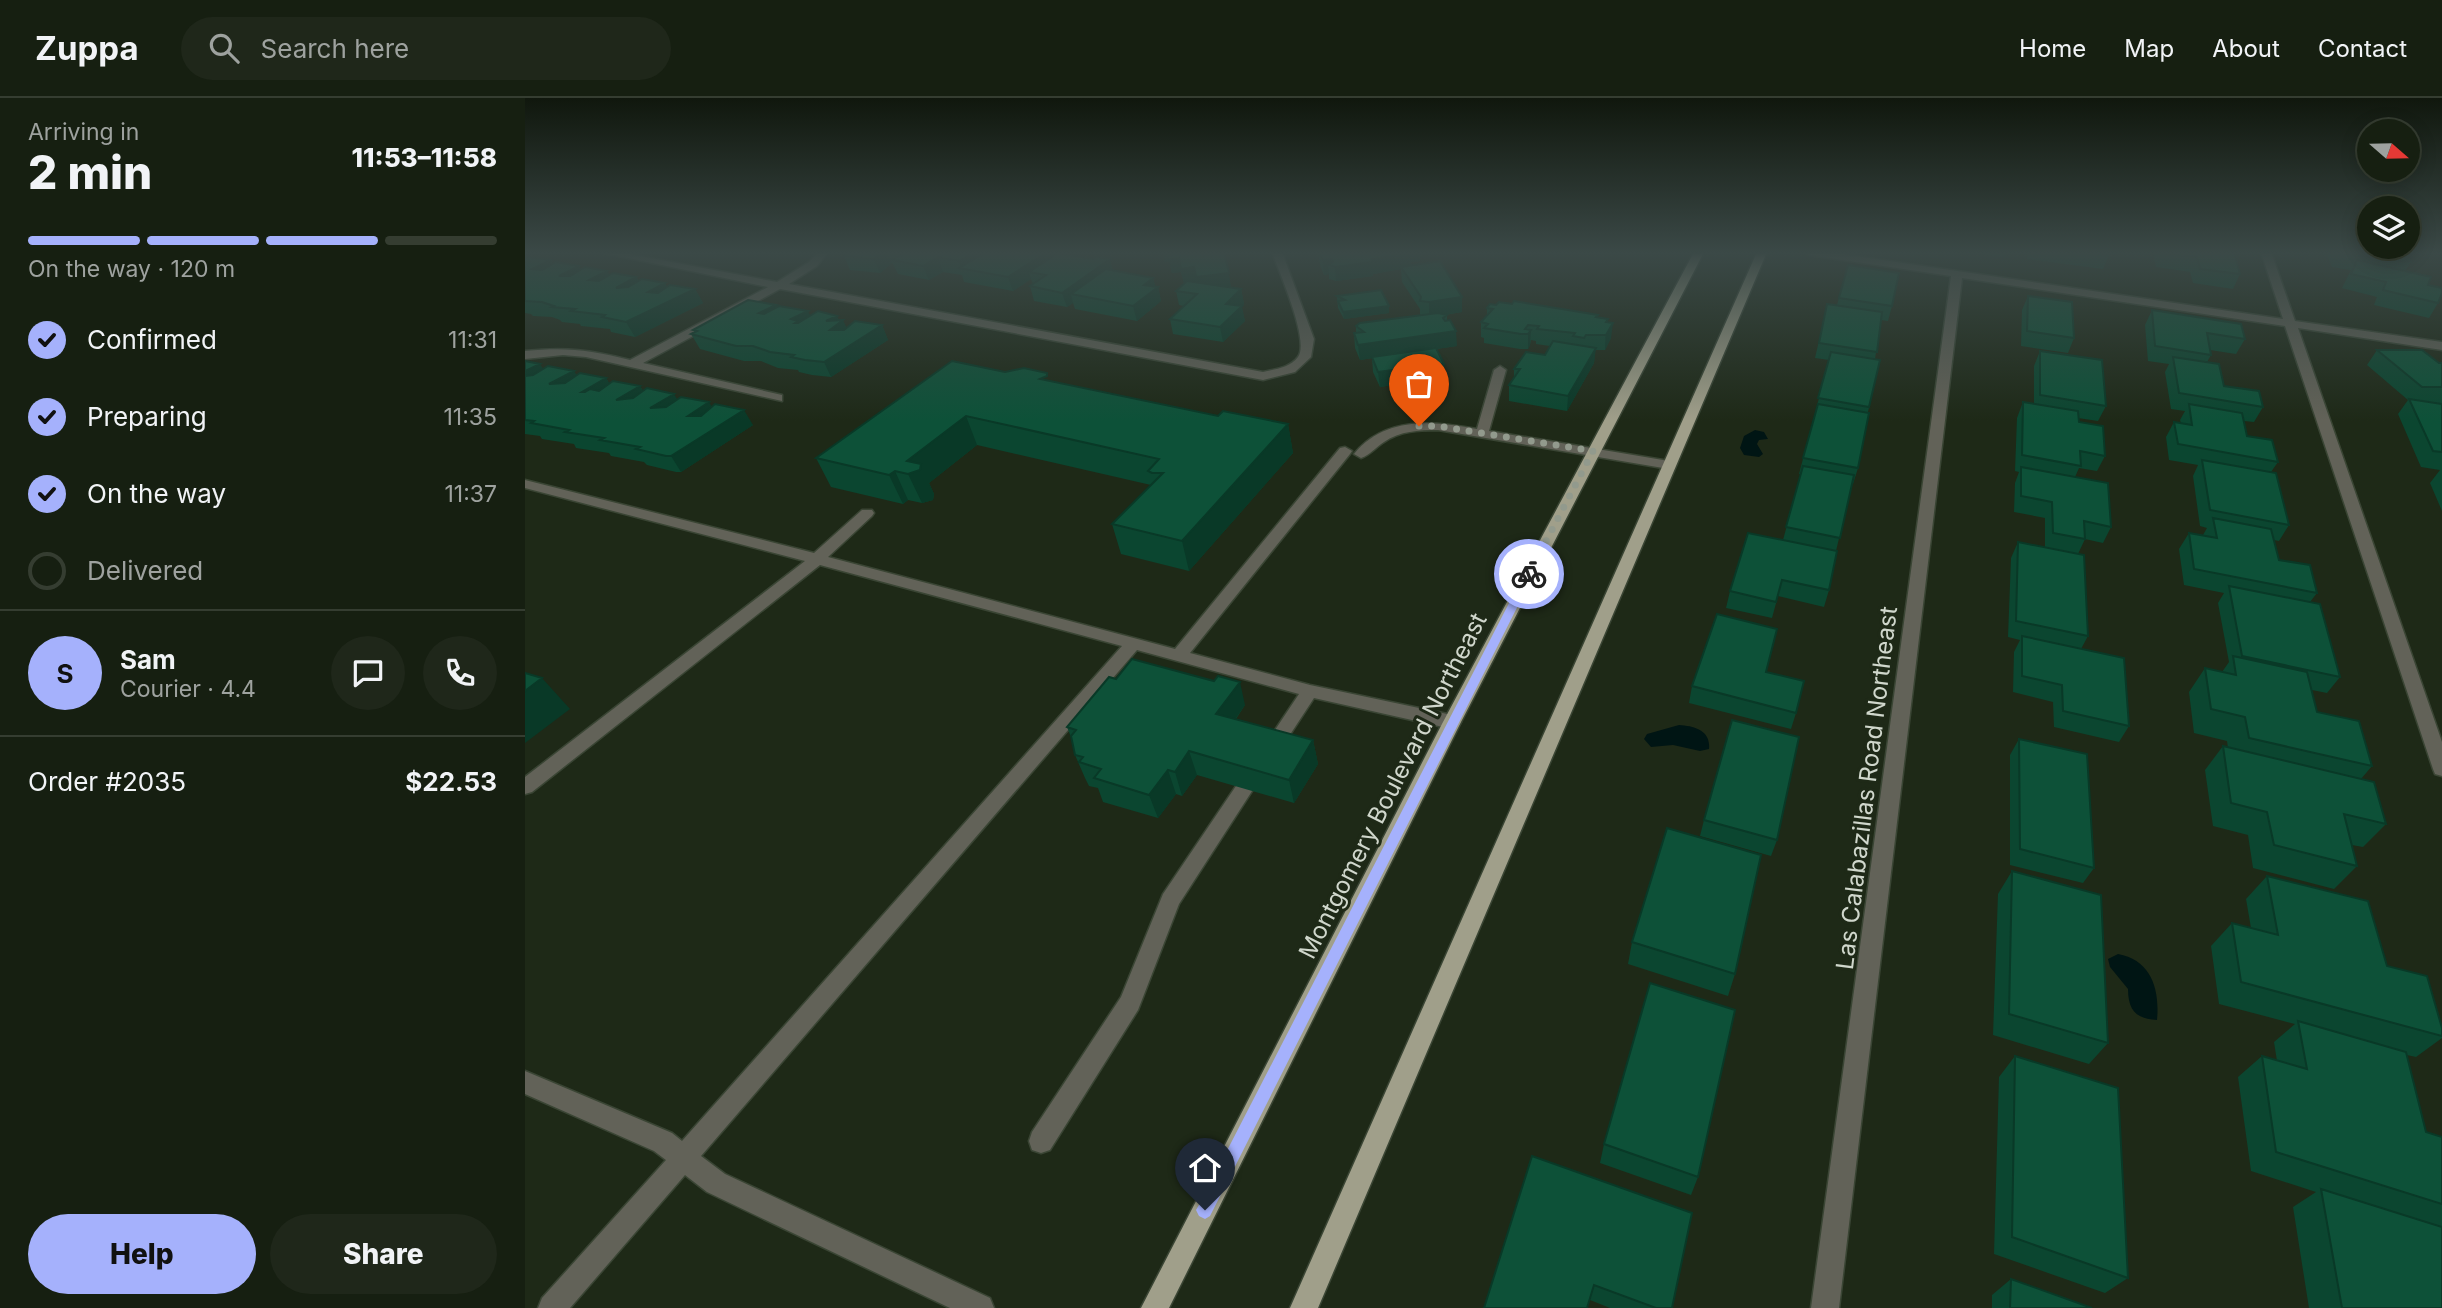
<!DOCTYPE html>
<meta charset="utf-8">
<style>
body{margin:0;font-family:Inter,sans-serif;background:#1f271a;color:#f1f3f6;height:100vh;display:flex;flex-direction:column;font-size:26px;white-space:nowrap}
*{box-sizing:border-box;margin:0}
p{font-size:23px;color:#9ea29f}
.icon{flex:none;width:38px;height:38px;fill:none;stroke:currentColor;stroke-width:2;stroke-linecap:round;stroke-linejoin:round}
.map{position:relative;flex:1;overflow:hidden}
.sheet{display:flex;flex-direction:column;background:#161f11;width:525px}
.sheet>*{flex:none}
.needle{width:46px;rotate:110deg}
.buttons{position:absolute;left:1832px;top:21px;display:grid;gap:14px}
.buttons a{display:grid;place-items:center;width:63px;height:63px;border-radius:50%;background:#161f11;box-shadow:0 4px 18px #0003,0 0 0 2px #353d31;font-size:35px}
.pin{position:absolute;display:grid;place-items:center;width:60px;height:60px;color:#fff;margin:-72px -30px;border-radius:50% 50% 50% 0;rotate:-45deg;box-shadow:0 0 7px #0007}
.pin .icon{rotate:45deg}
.courier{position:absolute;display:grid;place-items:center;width:70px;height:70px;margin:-35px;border:5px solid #a5b1fc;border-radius:50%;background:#fff;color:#222;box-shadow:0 2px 9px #0007}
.headline em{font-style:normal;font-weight:800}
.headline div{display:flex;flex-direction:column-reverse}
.headline{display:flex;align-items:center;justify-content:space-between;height:119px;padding:0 28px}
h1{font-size:46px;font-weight:800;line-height:52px}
.bar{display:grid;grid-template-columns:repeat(4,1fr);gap:10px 7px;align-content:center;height:84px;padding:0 28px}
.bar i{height:9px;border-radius:5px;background:#353d31}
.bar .selected{background:#a5b1fc}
.bar p{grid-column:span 4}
.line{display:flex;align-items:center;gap:18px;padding:0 28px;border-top:2px solid #353d31}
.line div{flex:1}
.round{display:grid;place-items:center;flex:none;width:74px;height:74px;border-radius:37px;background:#1f271a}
ol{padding:0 28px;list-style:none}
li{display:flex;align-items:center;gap:21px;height:77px}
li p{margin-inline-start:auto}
li .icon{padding:7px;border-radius:50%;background:#a5b1fc;color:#111;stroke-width:4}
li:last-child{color:#9ea29f}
li i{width:38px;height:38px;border:4px solid #353d31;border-radius:50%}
.button{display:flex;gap:14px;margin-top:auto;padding:14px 28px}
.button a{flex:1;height:80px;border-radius:42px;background:#a5b1fc;color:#111;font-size:28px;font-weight:800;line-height:80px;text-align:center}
.button a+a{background:#1f271a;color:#f1f3f6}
header{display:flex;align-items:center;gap:42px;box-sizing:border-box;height:98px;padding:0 35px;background:#161f11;border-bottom:2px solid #353d31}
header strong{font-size:33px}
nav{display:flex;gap:38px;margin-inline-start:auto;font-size:24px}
.search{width:490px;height:63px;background:#1f271a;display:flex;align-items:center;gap:18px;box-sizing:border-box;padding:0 24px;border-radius:38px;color:#9ea29f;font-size:26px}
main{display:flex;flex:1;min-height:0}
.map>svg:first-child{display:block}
.water{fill:#001514}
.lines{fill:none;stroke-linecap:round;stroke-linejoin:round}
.lane-casing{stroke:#3a4534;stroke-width:3}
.street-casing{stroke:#3a4534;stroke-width:3}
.primary-casing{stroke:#3a4534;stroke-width:3}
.lane{fill:#626258;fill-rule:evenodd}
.street{fill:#626258;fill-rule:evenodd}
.primary{fill:#a09f8a;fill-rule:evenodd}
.wall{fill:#0b4630}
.shaded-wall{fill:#093927}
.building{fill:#0d5138;stroke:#093927;stroke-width:2}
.route{fill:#a5b1fc}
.done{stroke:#929a8d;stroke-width:7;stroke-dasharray:0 12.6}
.labels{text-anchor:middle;stroke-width:6;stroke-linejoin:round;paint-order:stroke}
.street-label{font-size:24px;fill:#d0d7cc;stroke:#1e2917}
</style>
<header>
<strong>Zuppa</strong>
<div class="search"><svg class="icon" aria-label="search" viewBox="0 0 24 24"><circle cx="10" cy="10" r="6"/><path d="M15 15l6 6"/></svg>Search here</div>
<nav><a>Home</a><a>Map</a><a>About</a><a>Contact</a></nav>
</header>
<main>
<section class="sheet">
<div class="headline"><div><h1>2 min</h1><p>Arriving in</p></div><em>11:53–11:58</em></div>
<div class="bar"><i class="selected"></i><i class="selected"></i><i class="selected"></i><i></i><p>On the way · 120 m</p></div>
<ol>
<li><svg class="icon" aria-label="check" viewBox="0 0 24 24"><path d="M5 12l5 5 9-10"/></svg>Confirmed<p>11:31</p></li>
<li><svg class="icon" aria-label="check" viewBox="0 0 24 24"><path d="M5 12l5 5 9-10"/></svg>Preparing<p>11:35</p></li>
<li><svg class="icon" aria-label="check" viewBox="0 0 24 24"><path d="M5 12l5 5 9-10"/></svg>On the way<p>11:37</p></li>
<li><i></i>Delivered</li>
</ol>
<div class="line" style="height:126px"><b class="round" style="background:#a5b1fc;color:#111">S</b><div><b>Sam</b><p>Courier · 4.4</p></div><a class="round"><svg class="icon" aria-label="chat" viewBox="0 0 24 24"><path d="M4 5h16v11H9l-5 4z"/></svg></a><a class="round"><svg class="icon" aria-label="phone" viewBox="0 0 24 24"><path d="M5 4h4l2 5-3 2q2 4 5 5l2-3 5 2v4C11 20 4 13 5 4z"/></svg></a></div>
<div class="line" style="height:91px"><div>Order #2035</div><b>$22.53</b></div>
<div class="button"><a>Help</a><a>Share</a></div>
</section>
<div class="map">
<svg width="1917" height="1210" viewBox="0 0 1917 1210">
<rect width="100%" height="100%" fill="#1e2917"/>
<path class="water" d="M1230,332L1239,334L1243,341L1234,342L1232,346L1238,356L1234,359L1219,357L1215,350L1219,338Z
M1154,627C1169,628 1186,632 1184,651L1175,653L1148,647L1126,649L1119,641L1122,636Z
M1593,856C1626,862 1635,891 1632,922C1611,921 1603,912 1603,891L1585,869L1583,861Z"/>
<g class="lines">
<g class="lane-casing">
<path id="lane" d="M975,268L981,272L964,333L1144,363L1151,367L1144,371L913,332C894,332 875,333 859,344C851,349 845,357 836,360L829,356C860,318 909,323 952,331L969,272Z
M820,349L827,353L825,356L665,555L785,587L927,617L933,619L936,624L933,629L927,631L789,600L751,658H739L736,653L774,596L612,552L176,1058L200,1076L465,1200L469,1210H425L182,1094L160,1077L45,1210H13L17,1200L141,1062L129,1053L0,996V973L147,1035L157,1043L597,548L295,467L7,694L0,696V679L280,463L0,390V382L289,455L337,412H347L349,415L347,418L303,459L650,551L815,350Z
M720,683L727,685L729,690L654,806L613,912L525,1052L516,1055L507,1052L504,1043L507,1034L596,899L638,796L713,685Z"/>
</g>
<g class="street-casing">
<path id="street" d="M74,154H94L252,184L284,164L293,154H303L292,168L264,186L738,274C750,271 765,270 773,259C785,243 754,174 747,154H757L789,241L786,259L770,274L738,282L255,191L118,265L257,297V303L61,259L38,257L0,261V253C42,249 65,252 105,262L243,189Z
M1279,154H1303L1758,221L1736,154H1746L1770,223L1917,244V252L1773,230L1917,644V678L1910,676L1908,671L1760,228L1437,180L1314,1210H1286L1426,178L1284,157Z"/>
</g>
<g class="primary-casing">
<path id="primary" d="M1169,154H1179L936,624L644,1210H616L918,624Z
M1232,154H1242L793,1210H765Z"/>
</g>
<use href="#lane" class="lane"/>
<use href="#street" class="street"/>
<use href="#primary" class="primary"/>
</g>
<path class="wall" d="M325,154H541L542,157L588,172L628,180L630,188L633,189L636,203L612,223L550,211L548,205L542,209L509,203L505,188L508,186L506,181L488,193L439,184L437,177L418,174L404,182L373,176L368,166L367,165L355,175L325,172L319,158Z
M638,154H699L706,190L716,191L719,206L716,208L720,223L698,244L648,236L645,221L659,208L654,207L651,193L660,185H659L656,174L647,175L644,163L640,164Z
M793,154L895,163L886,164V168L937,199V214L920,217H922V223L932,248L911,251L919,281L908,283L909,290L872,295L868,287L855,289L848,274L847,260L835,262L830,250L829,235H831V228L895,217V211L877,184L876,171L848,176V178L811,183L804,181V176L799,177L795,167Z
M1438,154H1482L1480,159Z
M1502,154H1583L1584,157L1578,171L1502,161Z
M1628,154H1709L1715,176L1708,191L1668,185L1665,174L1631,169Z
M1801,154H1880L1886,164L1880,173L1903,187L1913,205L1904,220L1849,207L1852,199L1817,190L1826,172L1807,169Z
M0,160L26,162L28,166L56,171L82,173L85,177L111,179L114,183L142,189L170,191L178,205L110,239L86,234L85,231L56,228L55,226L37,224L35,222L27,219L8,218L6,216L0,215Z
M1323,167L1367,208L1363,223L1356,222L1350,261L1355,262L1343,314L1333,370L1328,386H1327L1311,453L1304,492L1299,509L1253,498L1247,520L1201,510L1205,493L1258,442L1276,376H1274L1304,262L1290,260L1299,221L1312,207Z
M812,198L864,215L819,221L813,210Z
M1503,198L1549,240L1543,255L1496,248L1497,212Z
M251,207V209L285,218L315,223L321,230L357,227L363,242L306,279L287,277L274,274L273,272L253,270L236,263H219L175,251L166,236L169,234L168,232Z
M962,210L1073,217V220L1082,224L1086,240L1080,252H1070L1069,265L1042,313L984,303V287L989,279V271L1020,257L1025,248L1011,246V243L1006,242L1005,247L1003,251H995L959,245V240L956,239V224L962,218Z
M1627,212L1720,241L1711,256L1685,252L1686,257L1682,264L1699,288L1738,309L1729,324L1719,323L1722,338L1753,364L1746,374L1764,427L1754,443L1749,442L1754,462L1792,495L1785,504L1815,579L1802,595L1787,592L1792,614L1847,668L1836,681L1861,726L1838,749L1827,747L1832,768L1809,791L1728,770L1723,737L1688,728L1680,672L1698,648L1703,650L1702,643L1669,635L1664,594L1680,570L1697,574L1704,564L1693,505L1699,495L1659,487L1654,451L1664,435L1678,437L1682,430L1675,428L1668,378L1673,367L1644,362L1641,339L1649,324L1656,325L1655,322L1660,313L1646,311L1640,274L1644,266L1623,263L1620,227Z
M1852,252L1917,265V305H1912L1917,306V413L1905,385L1915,372L1896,369L1873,316L1883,302L1842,267Z
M1515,253L1581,308L1573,323L1553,320L1554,324L1580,358L1572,373L1554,370L1550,379L1586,429L1578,445L1560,441L1553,456L1563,538L1556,551L1604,628L1594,644L1529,629L1528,604L1488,594L1489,554L1495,542L1483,539L1486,460L1493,444L1520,449V420L1489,414L1490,385L1494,374L1490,373L1492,320L1498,304L1509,306V268Z
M0,263L18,271L52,277L81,280L84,285L115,288L118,293L187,309L228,327L156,374H151L122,367L119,364L86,358L84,355L51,350L49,346L17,341L15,338L0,336Z
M524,283L693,318L763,326L768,355L664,473L596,456L587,426L626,387L452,347L404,385L409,396L408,402L397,405L383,402L378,406L306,389L291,360Z
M1241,574L1271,615L1266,631L1164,605L1167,588Z
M720,607L711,621L788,642L793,666L769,705L672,677L657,698L651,696L633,720L578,704L573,690L564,688L560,680L550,657L546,639L542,629Z
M1494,641L1569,770L1558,785L1485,767V657Z
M1179,722L1252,742L1246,758L1175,738Z
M1487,773L1583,945L1564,966L1468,937L1473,796Z
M1742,778L1862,868L1917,930V940L1891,959L1882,957L1901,1034L1917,1039V1210H1784L1768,1109L1791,1094L1726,1073L1713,979L1737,958L1752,963L1749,944L1770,926L1694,906L1686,848L1707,825L1726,830L1721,801Z
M1107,844L1210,876L1203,898L1103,866Z
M1490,958L1603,1180L1580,1195L1469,1156L1474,979Z
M1079,1046L1173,1079L1166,1097L1075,1065Z
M1007,1058L1147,1210H1085L1065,1202Z
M1486,1181L1567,1210H1467V1197Z"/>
<path class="shaded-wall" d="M358,154H362L367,165L355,175L349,161Z
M449,154H476L436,170L434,163Z
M522,154H541L542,157L504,174L506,181L488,193L483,179Z
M638,154H690L669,169L704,175L706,190L673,193L672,184L659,185L656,174L647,175L644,163L640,164Z
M878,154H895V163L886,164V169L848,176V178L811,183L810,169Z
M413,159L418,174L404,182L398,168Z
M585,161L589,176L546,196L548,205L542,209L537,195Z
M807,161L808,168L803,166L804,176L799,177L798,162Z
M26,162L35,176L7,171Z
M54,168L63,182L34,178Z
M82,173L91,187L64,182Z
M111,179L120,193L91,190Z
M628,180L631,190L633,189L636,203L612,223L608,208L619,187Z
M140,185L148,199L123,194Z
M170,191L178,205L110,239L101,224Z
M716,191L719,206L703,220L701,206Z
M937,199V214L904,219V204Z
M251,207L258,222L234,215Z
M717,208L720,223L698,244L695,229Z
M864,208V215L819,221L818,214Z
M283,213L290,228L278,234L266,221Z
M312,218L315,224L318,222L325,237L312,247L301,223Z
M1083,221L1081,236L1088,225L1086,240L1080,252L1081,224Z
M357,227L363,242L306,279L299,264Z
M1006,232L1005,247L1003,251V236Z
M931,233L932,248L835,262L833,247Z
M1071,250L1069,265L1042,313L1043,298Z
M15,266L25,281L0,291V273Z
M919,266V281L908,283L909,290L872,295L871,280L905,268Z
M867,272L868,287L855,289L853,274Z
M49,273L59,288L24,286Z
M81,280L91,296L57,294Z
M115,288L125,303L91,302Z
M149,296L158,311L125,310Z
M184,304L193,319L163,318Z
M219,312L228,327L156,374L146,358Z
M441,318L452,347L404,385L409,396L408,402L397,405L383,376L382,363Z
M763,326L768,355L664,473L657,443Z
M370,373L383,402L378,406L364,377Z
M17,580L45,611L0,645V593Z
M715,584L720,607L697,640L691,616Z
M788,642L793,666L769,705L764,682Z
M664,653L672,677L657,698L650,674Z
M643,672L651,696L633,720L624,697Z"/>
<path class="building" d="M325,154H358L349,161L319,158Z
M381,154H449L434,163L413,159L398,168L367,162Z
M461,154H522L483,179L434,170Z
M643,154H699L704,175L671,179L669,169L656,171L654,160L644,161Z
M793,154H883L886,155L847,161V164L810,169L803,166L808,164L807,161L798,162Z
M1557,154H1583L1584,157Z
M1637,154H1709L1715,176L1675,171L1672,159L1637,155Z
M1815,154H1880L1886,164L1815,155Z
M533,155L568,161L571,159L585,161L537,195L505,188L521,177L504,174Z
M3,159L26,162L7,171L17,172L31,164L54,168L34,178H45L60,169L82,173L64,182L74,183L88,175L111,179L91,190L103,189L117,181L140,185L123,194L133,195L145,187L170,191L101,224L77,219L80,217L46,213L50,211L27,209L29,208L17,204L0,203V160Z
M1832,162L1906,179L1903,187L1917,190V195L1913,205L1858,192L1861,184L1826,176Z
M915,163L937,199L904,204L895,203L896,199L876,169Z
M1323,167L1374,175L1367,208L1314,200Z
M581,171L628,180L619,187L633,189L608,208L546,196Z
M662,183L716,191L701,206L717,208L695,229L645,221L672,196L651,193Z
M856,192L864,208L818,214L813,203L820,202L812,198Z
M1503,198L1547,204L1549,240L1502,233Z
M223,202L251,207L234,215L239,216L254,208L283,213L266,221L273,223L270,225H273L293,213L312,218L301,223L318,222L305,232H319L330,223L357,227L299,264L280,262L266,259L269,257L245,254L228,248H211L166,236L172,233L168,232Z
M989,203L1073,217L1071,219L1083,221L1081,224L1088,225L1081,237H1061L1059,240L1048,238L1050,235L1012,231L1014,228L1003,227L1000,231L1006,232L1003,236H996L959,230L963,226L956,224L968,211L962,210L965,206L971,207L974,204L987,206Z
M1302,206L1357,214L1352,254L1294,245Z
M1627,212L1716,226L1720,241L1682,235L1686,257L1630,248Z
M913,215L922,217L918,220L920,223L925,222L931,233L833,247L829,235L839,234L831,228L835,225Z
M1028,243L1071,250L1043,298L984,287L995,271H989L1001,254L1020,257Z
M911,250L919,266L905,268L908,274L871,280L867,272L853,274L847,259Z
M1852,252H1897L1914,265H1917V289H1897Z
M1515,253L1577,262L1581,308L1515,297Z
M1306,254L1355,262L1344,309L1293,300Z
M1648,259L1694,266L1699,288L1734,293L1738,309L1654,295Z
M0,263L15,266L0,273Z
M427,263L480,274L499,270L522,275V278L515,281L693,318L698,313L763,326L657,443L587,426L638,375H627L623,373L634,361L441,318L382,363L396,366L395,372L383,376L370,373L364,377L291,360Z
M23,268L49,273L24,286L40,285L55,275L81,280L57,294H60L65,291L74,293L88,283L115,288L91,302L108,300L122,290L149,296L125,310L141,309L156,299L184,304L163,318H176L190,306L219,312L146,358H141L111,351L115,349L75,342L79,340L40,334L44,332L6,325L9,323L0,322V278L8,277Z
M1884,301L1917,306V354L1908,353Z
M1498,304L1553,313L1554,324L1578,328L1580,358L1555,353L1556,368L1497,357Z
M1293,306L1344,315L1333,370L1278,360Z
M1664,306L1717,315L1722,338L1747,342L1753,364L1653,346L1649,324L1667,327Z
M1677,362L1751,375L1764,427L1685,412Z
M1278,368L1329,377L1315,440L1261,429Z
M1496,369L1583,385L1586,429L1559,423L1560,441L1528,435L1527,404L1496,398Z
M1688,420L1746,431L1754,462L1785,467L1792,495L1669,471L1664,435L1692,440Z
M1223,435L1312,453L1304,492L1257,482L1251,504L1205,493Z
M1493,444L1559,457L1563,538L1491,523Z
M1704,488L1795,506L1815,579L1717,558Z
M1192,516L1252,531L1241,574L1279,583L1271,615L1167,588Z
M1497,538L1599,560L1604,628L1538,613L1537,587L1497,578Z
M1708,558L1782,574L1792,614L1834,623L1847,668L1724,640L1720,619L1686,611L1680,570L1711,577Z
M607,561L689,583L693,578L715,584L691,616L788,642L764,682L664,653L650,674L643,672L624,697L569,680L576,671L554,664L558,659L550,657L546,638L551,632L542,629L584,579L591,581Z
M0,575L17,580L0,593Z
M1207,622L1274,639L1252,742L1179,722Z
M1494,641L1562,656L1569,770L1495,751Z
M1698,648L1849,684L1861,726L1819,716L1832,768L1749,747L1742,714L1706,705Z
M1142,730L1236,757L1210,876L1107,844Z
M1487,773L1576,797L1583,945L1484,916Z
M1742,778L1843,803L1862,868L1902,878L1917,930V938L1716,884L1707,825L1753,837Z
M1125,885L1210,912L1173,1079L1079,1046Z
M1773,923L1881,954L1901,1034L1917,1039V1106L1751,1054L1737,958L1782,971Z
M1490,958L1593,990L1603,1180L1487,1139Z
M1007,1058L1167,1115L1147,1210H1131L1069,1187L1062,1210H959Z
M1796,1091L1917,1129V1210H1817Z
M1486,1181L1567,1210H1485Z"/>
<linearGradient id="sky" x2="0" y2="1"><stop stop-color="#10170d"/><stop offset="0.48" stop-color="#3b4947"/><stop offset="1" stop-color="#3b4947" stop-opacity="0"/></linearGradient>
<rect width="1917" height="323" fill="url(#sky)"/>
<path class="route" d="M1004,473L1009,476L685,1118L680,1121L674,1118L671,1112L674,1107L999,476Z"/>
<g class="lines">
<path class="done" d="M894,328H913L1068,353L1004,476"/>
</g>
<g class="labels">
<g class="street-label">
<text transform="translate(868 688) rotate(-63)" y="8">Montgomery Boulevard Northeast</text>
<text transform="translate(1342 690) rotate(-83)" y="8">Las Calabazillas Road Northeast</text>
</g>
</g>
</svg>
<div class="buttons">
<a><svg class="needle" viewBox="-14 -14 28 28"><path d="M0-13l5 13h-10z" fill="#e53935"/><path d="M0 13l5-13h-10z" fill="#9ea29f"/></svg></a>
<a><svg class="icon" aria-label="layers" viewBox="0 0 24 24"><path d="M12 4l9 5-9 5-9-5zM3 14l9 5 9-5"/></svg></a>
</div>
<div class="pin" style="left:894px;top:328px;background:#ea580c"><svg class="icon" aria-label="bag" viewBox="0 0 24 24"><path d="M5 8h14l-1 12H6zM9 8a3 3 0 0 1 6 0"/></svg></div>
<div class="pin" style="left:680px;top:1112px;background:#1f2937"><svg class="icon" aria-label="home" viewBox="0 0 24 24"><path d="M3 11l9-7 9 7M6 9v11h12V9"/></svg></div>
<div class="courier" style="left:1004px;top:476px"><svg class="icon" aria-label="bike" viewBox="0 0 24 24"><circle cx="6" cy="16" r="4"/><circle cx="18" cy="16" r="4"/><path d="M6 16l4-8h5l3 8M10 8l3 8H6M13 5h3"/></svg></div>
</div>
</main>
